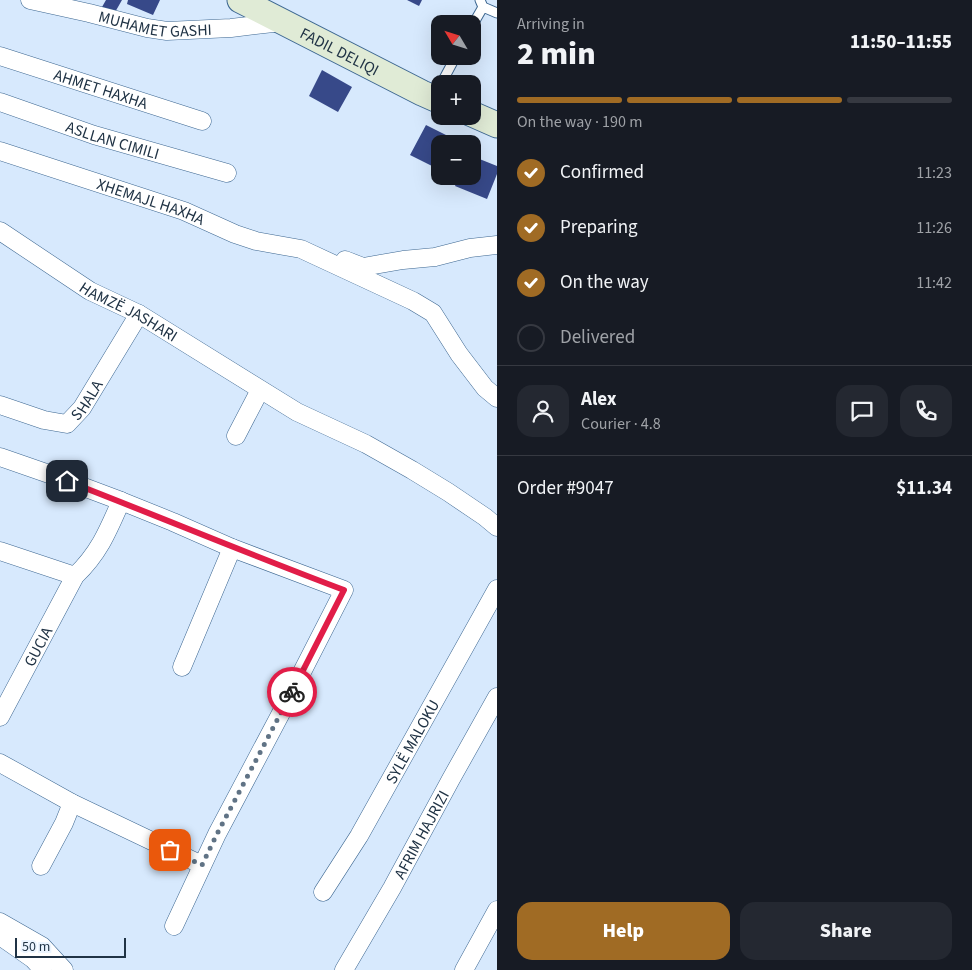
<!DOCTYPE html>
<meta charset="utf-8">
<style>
body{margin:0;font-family:"Source Sans 3",sans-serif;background:#242831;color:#f1f3f6;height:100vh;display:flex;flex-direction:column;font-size:19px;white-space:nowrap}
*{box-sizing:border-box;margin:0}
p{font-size:16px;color:#9ea1a6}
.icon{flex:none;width:28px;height:28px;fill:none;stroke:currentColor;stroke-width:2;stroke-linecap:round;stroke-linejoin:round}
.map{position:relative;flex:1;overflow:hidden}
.drawer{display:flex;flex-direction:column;background:#171b24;width:475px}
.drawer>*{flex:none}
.needle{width:32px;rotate:308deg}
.fabs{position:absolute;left:431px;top:15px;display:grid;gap:10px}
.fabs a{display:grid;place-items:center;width:50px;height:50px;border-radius:10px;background:#171b24;box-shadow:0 5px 20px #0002;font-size:25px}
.scale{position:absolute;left:15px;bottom:12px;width:111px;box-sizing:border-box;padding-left:5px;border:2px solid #203345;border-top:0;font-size:14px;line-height:18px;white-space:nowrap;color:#203345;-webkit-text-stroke:4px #ecf5ff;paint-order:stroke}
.pin{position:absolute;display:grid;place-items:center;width:42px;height:42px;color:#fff;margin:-21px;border-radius:10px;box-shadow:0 2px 8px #0006}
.courier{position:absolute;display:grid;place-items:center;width:50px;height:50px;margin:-25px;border:4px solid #e11d48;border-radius:50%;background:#fff;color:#222;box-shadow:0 1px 6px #0007}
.headline em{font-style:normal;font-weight:800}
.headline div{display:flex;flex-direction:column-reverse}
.headline{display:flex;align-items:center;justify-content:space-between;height:85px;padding:0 20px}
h1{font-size:32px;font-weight:800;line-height:38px}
.bar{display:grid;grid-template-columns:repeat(4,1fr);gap:8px 5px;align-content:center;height:60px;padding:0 20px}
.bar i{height:6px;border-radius:4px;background:#363941}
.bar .current{background:#a06b24}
.bar p{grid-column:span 4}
.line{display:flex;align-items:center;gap:12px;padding:0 20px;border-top:1px solid #363941}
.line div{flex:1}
.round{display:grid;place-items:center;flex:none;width:52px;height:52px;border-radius:15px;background:#242831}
ol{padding:0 20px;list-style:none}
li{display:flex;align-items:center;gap:15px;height:55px}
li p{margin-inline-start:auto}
li .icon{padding:5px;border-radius:50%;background:#a06b24;color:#fff;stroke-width:4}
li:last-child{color:#9ea1a6}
li i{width:28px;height:28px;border:2px solid #363941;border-radius:50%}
.cta{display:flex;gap:10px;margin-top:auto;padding:10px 20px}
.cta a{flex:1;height:58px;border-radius:15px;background:#a06b24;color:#fff;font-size:20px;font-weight:800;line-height:58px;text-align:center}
.cta a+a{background:#242831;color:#f1f3f6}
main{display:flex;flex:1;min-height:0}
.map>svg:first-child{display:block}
.building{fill:#374989}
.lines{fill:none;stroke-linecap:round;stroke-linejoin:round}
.lane-casing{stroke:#3d6791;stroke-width:11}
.street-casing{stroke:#3d6791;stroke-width:19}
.secondary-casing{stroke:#3d6791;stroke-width:27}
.lane{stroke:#fff;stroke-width:9}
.street{stroke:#fff;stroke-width:18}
.secondary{stroke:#e0ebd6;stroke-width:25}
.done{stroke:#607385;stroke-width:5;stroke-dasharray:0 9}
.route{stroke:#e11d48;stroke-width:6}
.labels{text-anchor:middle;stroke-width:5;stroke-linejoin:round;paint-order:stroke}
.street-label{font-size:16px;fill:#203345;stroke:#ecf5ff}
</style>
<main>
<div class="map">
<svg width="497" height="970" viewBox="0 0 497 970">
<rect width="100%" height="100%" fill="#d7e9fd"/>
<path class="building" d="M106,0H122L114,14L102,7Z
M128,0H160L153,15L127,4Z
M407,0H422L419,6Z
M322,70L352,87L338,112L309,96Z
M426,125L452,138L449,144H440V161L436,168L410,155Z
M472,156L497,166V174L487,199L455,186L459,176H472Z"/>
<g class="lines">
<g class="lane-casing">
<path id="lane" d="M480,0L483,7L497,13
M472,26L483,7
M441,84L456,56"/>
</g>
<g class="street-casing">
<g id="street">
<path id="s1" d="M30,0L89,13L147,28L167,31L231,28L282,22"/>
<path id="s2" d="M0,56L202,121"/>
<path id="s3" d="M0,102L94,135L227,173"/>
<path id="s4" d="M0,151L184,211L235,234L256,241L301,249L413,301L433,313L459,354L485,388L497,398"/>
<path id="s5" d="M0,231L90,291L139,314L297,412L366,444L412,470L448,492L485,517L497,527"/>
<path d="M345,260L363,267L403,260L435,257L470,248L497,245"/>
<path id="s6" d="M0,405L44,420L67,424L82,408L139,314"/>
<path d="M236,436L260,390"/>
<path d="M0,457L49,474L121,501L173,522L232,548L344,590L280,715L217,834L174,926"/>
<path d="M0,551L75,576"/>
<path d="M182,667L232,548"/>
<path id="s7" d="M0,717L75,576C99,553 108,531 121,501"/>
<path d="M0,763L72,803L202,865"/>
<path d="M41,866L64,823L72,803"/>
<path id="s8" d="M323,892L359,836L497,589"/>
<path d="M0,922L42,946L64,970"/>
<path d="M0,936L33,959L43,970"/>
<path id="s9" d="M344,970L392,888L451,779L497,697"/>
<path d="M464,970L497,910"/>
</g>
</g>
<g class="secondary-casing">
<g id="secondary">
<path id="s10" d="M240,0L422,93L440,101"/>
<path d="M472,114L497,125"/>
</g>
</g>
<use href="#lane" class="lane"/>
<use href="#street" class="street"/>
<use href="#secondary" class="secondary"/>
</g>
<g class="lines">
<path class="done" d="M170,850L202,865L217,834L292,692"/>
<path class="route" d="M67,481C160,517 251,555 344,590L292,692"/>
</g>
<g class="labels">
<g class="street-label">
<text dy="6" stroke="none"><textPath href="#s1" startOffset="128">MUHAMET GASHI</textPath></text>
<text dy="6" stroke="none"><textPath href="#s10" startOffset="112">FADIL DELIQI</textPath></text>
<text dy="6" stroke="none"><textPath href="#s2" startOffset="106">AHMET HAXHA</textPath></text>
<text dy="6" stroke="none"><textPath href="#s3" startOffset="119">ASLLAN CIMILI</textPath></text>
<text dy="6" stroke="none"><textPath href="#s4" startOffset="159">XHEMAJL HAXHA</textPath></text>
<text dy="6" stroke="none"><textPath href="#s5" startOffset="152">HAMZË JASHARI</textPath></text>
<text dy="6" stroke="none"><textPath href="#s6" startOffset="101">SHALA</textPath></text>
<text dy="6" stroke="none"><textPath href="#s7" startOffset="80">GUCIA</textPath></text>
<text dy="6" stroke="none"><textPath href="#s8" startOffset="175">SYLË MALOKU</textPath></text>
<text dy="6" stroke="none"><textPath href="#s9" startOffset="156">AFRIM HAJRIZI</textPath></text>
</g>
</g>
</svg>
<div class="fabs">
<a><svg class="needle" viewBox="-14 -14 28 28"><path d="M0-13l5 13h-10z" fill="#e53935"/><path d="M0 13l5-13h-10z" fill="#9ea1a6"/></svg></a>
<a>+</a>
<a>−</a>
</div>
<div class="scale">50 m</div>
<div class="pin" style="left:170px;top:850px;background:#ea580c"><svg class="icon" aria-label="bag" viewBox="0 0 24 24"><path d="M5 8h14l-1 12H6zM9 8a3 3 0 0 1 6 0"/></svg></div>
<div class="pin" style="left:67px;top:481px;background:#1f2937"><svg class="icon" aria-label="home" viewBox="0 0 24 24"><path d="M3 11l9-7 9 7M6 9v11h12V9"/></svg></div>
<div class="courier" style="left:292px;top:692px"><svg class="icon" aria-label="bike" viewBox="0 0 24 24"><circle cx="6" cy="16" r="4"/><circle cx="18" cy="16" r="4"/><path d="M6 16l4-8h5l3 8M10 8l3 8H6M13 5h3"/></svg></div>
</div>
<section class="drawer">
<div class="headline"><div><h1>2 min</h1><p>Arriving in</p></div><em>11:50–11:55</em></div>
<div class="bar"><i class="current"></i><i class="current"></i><i class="current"></i><i></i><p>On the way · 190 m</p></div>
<ol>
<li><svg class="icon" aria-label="check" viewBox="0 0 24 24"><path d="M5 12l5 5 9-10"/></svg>Confirmed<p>11:23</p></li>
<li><svg class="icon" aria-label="check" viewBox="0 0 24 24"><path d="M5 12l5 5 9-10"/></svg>Preparing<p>11:26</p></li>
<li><svg class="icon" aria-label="check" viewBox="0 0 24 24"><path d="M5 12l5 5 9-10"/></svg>On the way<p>11:42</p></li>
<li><i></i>Delivered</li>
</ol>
<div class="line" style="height:90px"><a class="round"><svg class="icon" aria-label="person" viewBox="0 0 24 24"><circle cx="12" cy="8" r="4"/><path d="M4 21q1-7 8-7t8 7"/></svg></a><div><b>Alex</b><p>Courier · 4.8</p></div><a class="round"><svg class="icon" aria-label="chat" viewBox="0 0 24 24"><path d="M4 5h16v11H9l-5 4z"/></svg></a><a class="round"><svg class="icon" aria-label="phone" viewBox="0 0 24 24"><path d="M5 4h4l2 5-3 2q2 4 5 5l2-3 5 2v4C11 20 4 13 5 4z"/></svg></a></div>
<div class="line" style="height:65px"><div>Order #9047</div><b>$11.34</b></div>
<div class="cta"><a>Help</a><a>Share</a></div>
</section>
</main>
